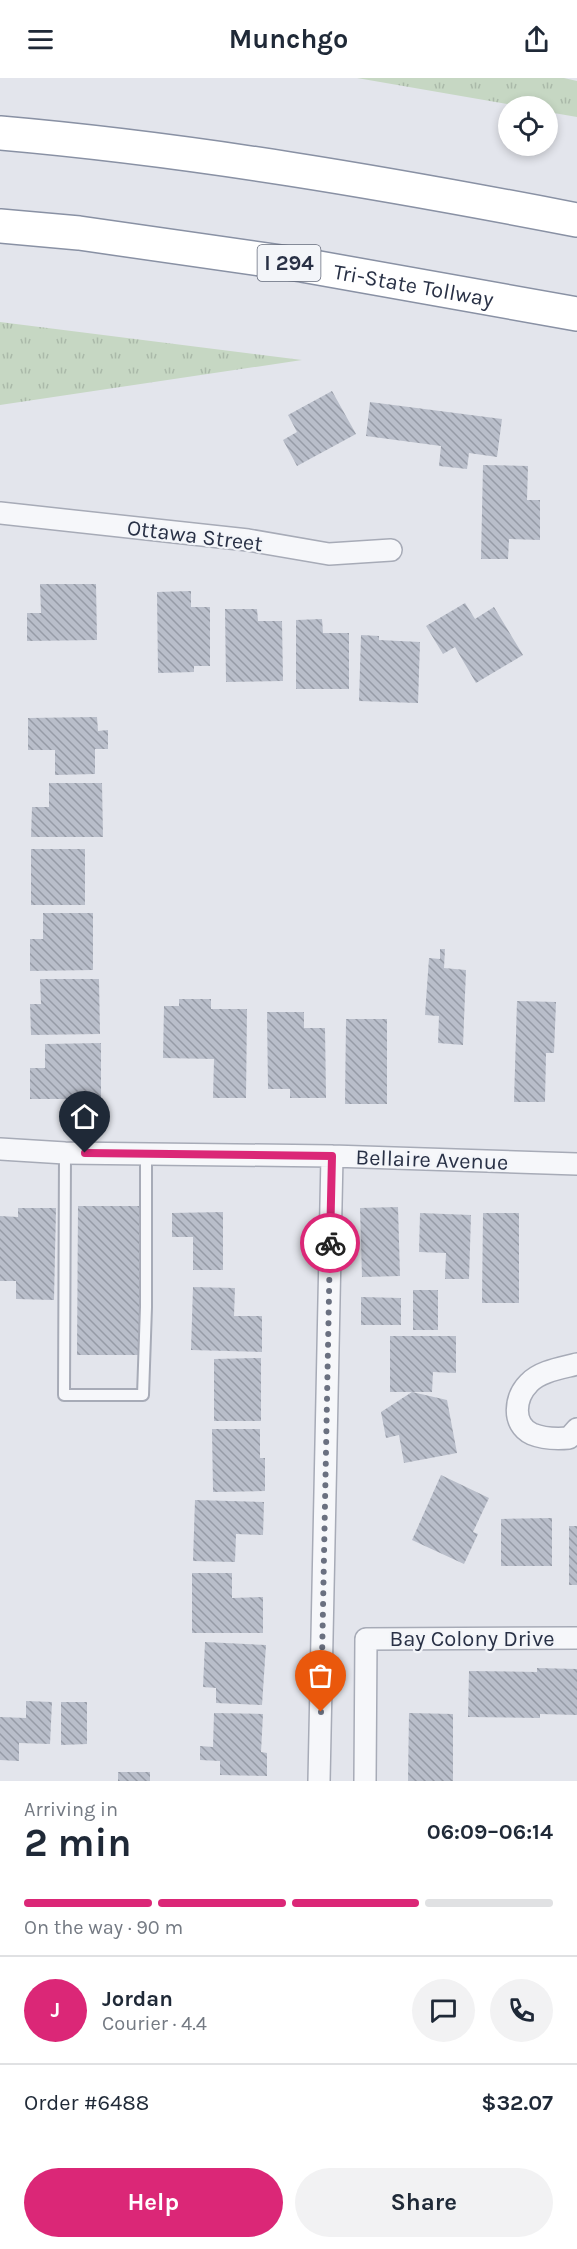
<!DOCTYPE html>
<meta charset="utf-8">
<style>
body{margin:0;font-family:Karla,sans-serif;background:#f2f2f3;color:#1f2937;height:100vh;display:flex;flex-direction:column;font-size:22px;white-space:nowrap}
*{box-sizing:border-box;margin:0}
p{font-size:20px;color:#747a83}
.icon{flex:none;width:33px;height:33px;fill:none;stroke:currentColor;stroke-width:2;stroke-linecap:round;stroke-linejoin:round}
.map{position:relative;height:1703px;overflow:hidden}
.sheet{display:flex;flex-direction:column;background:#fff;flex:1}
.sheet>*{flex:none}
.fabs{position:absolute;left:498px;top:18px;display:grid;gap:12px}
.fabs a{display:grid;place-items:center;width:60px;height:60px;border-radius:50%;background:#fff;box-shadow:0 3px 9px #0003;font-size:30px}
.pin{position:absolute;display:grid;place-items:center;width:51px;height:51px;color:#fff;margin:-62px -26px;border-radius:50% 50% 50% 0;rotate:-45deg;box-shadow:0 0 6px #0007}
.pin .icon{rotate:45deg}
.courier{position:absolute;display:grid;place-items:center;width:60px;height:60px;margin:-30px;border:4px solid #db2777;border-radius:50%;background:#fff;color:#222;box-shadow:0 2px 8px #0007}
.summary em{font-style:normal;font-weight:700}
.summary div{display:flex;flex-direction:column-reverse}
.summary{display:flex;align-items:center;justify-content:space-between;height:102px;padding:0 24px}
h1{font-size:39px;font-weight:700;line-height:45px}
.bar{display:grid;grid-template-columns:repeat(4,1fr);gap:9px 6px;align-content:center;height:72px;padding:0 24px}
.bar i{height:8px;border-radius:4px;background:#e0e1e3}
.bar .selected{background:#db2777}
.bar p{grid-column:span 4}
.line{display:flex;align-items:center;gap:15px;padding:0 24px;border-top:2px solid #e0e1e3}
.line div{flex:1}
.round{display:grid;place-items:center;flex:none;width:63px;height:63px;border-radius:32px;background:#f2f2f3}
.button{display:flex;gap:12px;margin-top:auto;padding:12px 24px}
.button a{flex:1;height:69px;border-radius:36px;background:#db2777;color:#fff;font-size:24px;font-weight:700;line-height:69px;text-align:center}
.button a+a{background:#f2f2f3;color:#1f2937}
header{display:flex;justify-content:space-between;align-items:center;height:78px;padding:0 24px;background:#fff;font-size:27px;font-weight:700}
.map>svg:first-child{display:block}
.park{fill:url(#park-tufts)}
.building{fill:url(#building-back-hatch)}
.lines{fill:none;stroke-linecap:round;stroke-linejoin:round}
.service-casing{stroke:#a7abb7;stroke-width:14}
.minor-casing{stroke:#a7abb7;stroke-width:24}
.motorway-casing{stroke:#8991a4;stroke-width:36}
.service{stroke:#f6f7fa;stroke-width:10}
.minor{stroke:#f6f7fa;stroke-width:21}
.motorway{stroke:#fff;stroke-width:33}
.done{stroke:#6a7080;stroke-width:6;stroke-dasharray:0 10.8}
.route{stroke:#db2777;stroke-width:8}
.labels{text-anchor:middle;stroke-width:4.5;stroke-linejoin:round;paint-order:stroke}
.shield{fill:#f3f5f9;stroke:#666c7c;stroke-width:1.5}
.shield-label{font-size:21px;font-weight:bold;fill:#293146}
.street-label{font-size:22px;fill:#293146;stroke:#f3f5f9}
</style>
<header><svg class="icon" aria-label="menu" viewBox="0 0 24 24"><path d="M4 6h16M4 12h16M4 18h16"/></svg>Munchgo<svg class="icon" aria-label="share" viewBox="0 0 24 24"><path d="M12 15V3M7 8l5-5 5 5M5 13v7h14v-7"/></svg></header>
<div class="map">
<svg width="577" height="1703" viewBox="0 0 577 1703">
<defs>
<pattern id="park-tufts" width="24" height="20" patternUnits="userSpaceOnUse" patternTransform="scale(1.5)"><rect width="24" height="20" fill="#c6d7c3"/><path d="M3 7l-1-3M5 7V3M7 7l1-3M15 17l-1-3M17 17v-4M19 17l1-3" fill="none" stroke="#aab9a9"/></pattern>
<pattern id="building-back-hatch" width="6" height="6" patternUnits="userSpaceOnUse" patternTransform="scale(1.5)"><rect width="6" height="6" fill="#b9beca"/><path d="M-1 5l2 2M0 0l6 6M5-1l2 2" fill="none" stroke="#969ba6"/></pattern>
</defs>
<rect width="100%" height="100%" fill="#e3e5ec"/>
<path class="park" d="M357,0H564L577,3V39L548,34V28H518Z
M0,244L302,282L0,327Z"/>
<path class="building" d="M332,313L356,356L297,388L283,362L297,354L288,337Z
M370,324L502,341L497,379L469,375L467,391L439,388L441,368L366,358Z
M483,387L528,388L527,422H540V462L509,461L508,481H481Z
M40,506H96L97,562L27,563V535H41Z
M191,513V529H210V588H194V594L158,595L157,514Z
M465,525L475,541L494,529L523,577L476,605L455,569L443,576L426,548Z
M225,531H257L258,543H282L283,603L226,604Z
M322,541L323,555H349V611H296V542Z
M361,557L379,558V562L420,564L418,625L359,623Z
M97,639L98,653L108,652V671H95V696L55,697V672H28V640Z
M49,705H102L103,759H31L32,729H49Z
M31,771H85V827H31Z
M43,835H93V892L30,893V861H43Z
M440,871H445L444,890L466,892L463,967L438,965L439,938L425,937L429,880L440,881Z
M40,901H99L100,956L31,957L30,926H41Z
M179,921H211V931H247L246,1020H213L214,981L163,980L164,928H179Z
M517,923L556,924L554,975H546L545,1024H514Z
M267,934H304V950H325L326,1020H290V1011H268Z
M346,941H387V1026H345Z
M101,965V1021H30V990H45V966Z
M78,1128H144L142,1277H77Z
M398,1129L400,1198L362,1199L360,1130Z
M18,1130H56L54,1222L16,1221V1203H0V1138L18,1139Z
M223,1134V1192H193V1159H172V1135Z
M420,1135L471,1137L469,1201H445L446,1175L419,1174Z
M483,1135H519V1225H482Z
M193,1209L235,1210L234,1238H262V1274L191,1272Z
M413,1212H438V1252H413Z
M361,1219L401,1220V1247H361Z
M390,1258H456V1295L433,1294L432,1314H390Z
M261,1280V1343H214V1281Z
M412,1314L447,1322L457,1375L404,1385L399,1357L386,1360L381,1334Z
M212,1351H260V1380H265V1413L213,1414Z
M441,1397L489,1420L473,1454L478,1456L464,1486L412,1462Z
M195,1422L264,1424L263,1457L236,1456L235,1484L193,1483Z
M552,1440V1488H501V1441Z
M569,1448H577V1507H569Z
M192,1495H232V1520L263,1519V1555H192Z
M205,1564L266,1567L262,1627L216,1625V1610L203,1609Z
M537,1590L577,1591V1637L540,1636V1640L468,1639L469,1593L537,1594Z
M26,1623L52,1624L50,1666L19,1665V1683L0,1682V1639L26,1640Z
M61,1624H87V1666L61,1667Z
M214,1635L263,1636L261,1674L267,1675V1698L220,1697V1683L200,1682V1668L213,1669Z
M409,1635L453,1636V1703H408Z
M118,1694H150V1703H118Z"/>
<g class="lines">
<g class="service-casing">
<path id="service" d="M65,1075L64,1317H143L146,1229V1075"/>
</g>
<g class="minor-casing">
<path id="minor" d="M0,435L248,462L329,476L391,472
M0,1071L65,1075L332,1078L577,1086
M577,1286C562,1290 540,1293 529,1305C515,1319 511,1346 532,1356C544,1361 557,1361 569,1360L577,1351
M319,1703L332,1078
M365,1703L366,1561L577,1560"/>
</g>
<g class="motorway-casing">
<g id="motorway">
<path d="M0,55C195,72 385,105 577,142"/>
<path id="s1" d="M0,148L79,155L302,187L577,236"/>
</g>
</g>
<use href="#service" class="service"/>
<use href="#minor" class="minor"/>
<use href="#motorway" class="motorway"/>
</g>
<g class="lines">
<path class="done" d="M321,1634L330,1165"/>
<path class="route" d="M85,1075L332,1078L330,1165"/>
</g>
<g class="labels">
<rect class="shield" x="257.5" y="167" width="63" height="36" rx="4.5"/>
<g class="shield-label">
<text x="289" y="192">I 294</text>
</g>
<g class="street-label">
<text dy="8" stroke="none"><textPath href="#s1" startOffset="418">Tri-State Tollway</textPath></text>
<text transform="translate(195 457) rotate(7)" y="8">Ottawa Street</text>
<text transform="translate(432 1081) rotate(2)" y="8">Bellaire Avenue</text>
<text x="472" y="1568">Bay Colony Drive</text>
</g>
</g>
</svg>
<div class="fabs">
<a><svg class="icon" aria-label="locate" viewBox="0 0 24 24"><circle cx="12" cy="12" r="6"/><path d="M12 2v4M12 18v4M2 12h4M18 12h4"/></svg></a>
</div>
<div class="pin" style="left:321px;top:1634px;background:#ea580c"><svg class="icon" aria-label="bag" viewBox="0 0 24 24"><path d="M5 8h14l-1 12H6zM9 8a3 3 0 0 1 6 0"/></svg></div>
<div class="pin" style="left:85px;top:1075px;background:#1f2937"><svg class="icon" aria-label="home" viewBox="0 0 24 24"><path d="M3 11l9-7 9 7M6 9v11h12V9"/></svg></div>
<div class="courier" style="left:330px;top:1165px"><svg class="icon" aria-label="bike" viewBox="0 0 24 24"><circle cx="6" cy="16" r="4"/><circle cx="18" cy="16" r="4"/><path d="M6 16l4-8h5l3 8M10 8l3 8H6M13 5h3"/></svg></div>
</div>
<section class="sheet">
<div class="summary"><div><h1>2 min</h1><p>Arriving in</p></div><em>06:09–06:14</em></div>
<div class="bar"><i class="selected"></i><i class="selected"></i><i class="selected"></i><i></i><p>On the way · 90 m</p></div>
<div class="line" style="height:108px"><b class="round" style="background:#db2777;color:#fff">J</b><div><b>Jordan</b><p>Courier · 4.4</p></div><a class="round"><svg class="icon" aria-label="chat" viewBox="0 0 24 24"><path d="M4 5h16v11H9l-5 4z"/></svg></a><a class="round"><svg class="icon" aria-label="phone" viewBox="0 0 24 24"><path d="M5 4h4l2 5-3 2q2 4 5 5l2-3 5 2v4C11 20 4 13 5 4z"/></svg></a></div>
<div class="line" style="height:78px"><div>Order #6488</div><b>$32.07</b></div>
<div class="button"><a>Help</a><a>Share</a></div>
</section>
